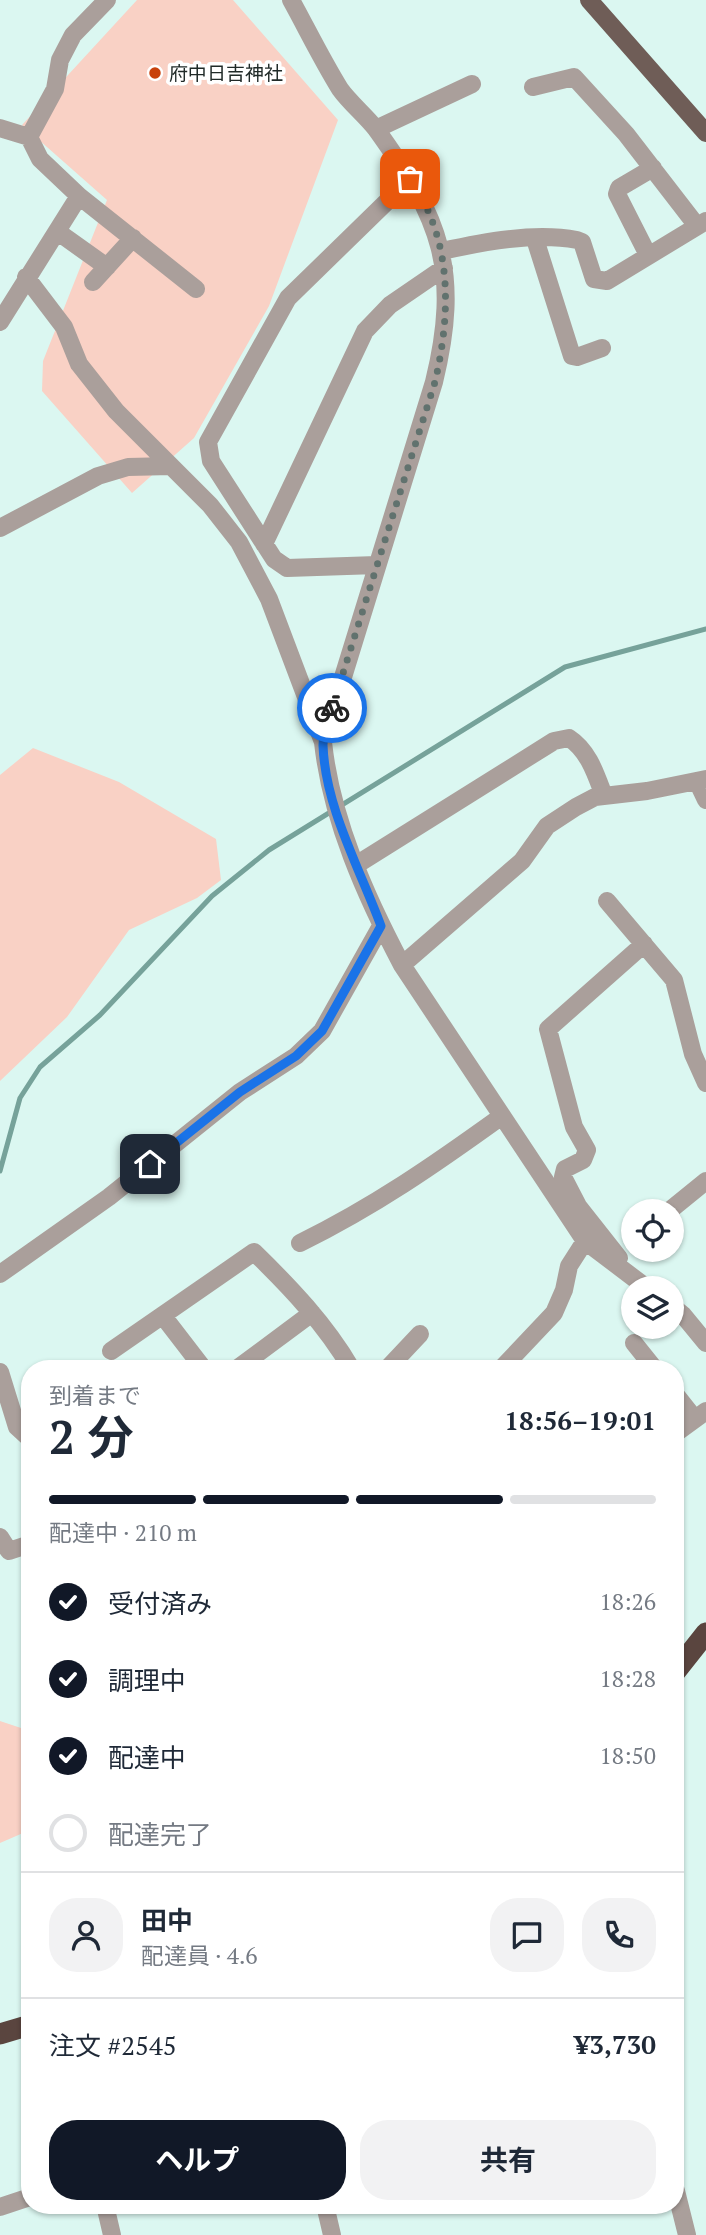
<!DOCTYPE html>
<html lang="ja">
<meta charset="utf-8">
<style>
body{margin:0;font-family:"PT Serif","Noto Sans JP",serif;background:#f2f2f3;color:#1f2937;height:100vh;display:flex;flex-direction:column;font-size:26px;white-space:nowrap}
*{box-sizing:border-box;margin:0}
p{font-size:23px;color:#747a83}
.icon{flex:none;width:38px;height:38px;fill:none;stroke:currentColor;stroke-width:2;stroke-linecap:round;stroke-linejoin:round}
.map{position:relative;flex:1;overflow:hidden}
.details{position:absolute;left:21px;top:1360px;width:663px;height:854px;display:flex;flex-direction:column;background:#fff;border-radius:28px;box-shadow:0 2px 5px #0004}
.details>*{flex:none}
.controls{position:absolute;left:621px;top:1199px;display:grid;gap:14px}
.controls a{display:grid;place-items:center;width:63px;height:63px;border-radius:50%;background:#fff;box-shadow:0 2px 5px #0004;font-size:35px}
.pin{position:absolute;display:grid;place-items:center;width:60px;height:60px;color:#fff;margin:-30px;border-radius:14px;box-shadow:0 4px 10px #0006}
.courier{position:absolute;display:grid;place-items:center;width:70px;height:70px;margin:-35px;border:5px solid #1a73e8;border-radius:50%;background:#fff;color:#222;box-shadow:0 2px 9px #0007}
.head em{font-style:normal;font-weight:700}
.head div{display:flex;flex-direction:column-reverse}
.head{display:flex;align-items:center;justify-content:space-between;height:119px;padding:0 28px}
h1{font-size:46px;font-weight:700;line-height:52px}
.bar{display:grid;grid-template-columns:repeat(4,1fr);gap:10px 7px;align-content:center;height:84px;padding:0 28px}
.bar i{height:9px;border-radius:5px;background:#e0e1e3}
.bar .current{background:#111827}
.bar p{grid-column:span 4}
.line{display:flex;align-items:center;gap:18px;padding:0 28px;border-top:2px solid #e0e1e3}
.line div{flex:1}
.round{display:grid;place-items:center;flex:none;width:74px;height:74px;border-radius:28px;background:#f2f2f3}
ol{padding:0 28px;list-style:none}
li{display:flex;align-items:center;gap:21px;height:77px}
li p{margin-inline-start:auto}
li .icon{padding:7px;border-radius:50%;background:#111827;color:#fff;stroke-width:4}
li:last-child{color:#747a83}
li i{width:38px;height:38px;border:4px solid #e0e1e3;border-radius:50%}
.cta{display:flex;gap:14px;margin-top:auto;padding:14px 28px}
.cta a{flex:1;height:80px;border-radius:28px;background:#111827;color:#fff;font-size:28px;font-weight:700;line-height:80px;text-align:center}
.cta a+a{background:#f2f2f3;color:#1f2937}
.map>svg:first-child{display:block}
.green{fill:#f9d1c5}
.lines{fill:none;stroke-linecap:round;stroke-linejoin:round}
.stream{stroke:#76a29a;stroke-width:5}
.minor{stroke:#aa9f9b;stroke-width:18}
.major{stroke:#6f5d57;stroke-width:18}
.highway{stroke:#5a453f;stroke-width:21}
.done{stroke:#61726e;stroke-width:7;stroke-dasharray:0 12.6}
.route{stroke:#1a73e8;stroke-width:9}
.poi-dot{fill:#c8410b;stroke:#fff;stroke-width:2.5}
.labels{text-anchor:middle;stroke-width:7;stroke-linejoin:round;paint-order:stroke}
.poi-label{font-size:19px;fill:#202a28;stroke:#fff;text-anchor:start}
</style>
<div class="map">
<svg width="706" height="2235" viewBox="0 0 706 2235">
<rect width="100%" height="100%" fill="#dbf7f1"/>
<path class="green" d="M137,0H233L338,120L269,306L194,438L132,493L42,391L43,361L107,200L22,125Z
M33,748L119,782L216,839L221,880L197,898L129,930L67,1017L0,1081V775Z
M0,1721L30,1731V1830L0,1843Z"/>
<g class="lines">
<path class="stream" d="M0,1171L20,1098L40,1067L100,1015L212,896L269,850L565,667L706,629"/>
<path class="minor" d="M291,0C307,29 322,60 340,89C350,103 365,115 376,129C441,219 461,271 434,382L323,742C331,819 366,897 402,965L585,1241L647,1288
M533,87L574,77L626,134L697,226
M0,128L29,137L40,159L79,196L0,322
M376,129L472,84
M29,137L55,89L60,60L73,35L107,0
M79,196L196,289
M58,232L107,267
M535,239L572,356L577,357L602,348
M442,251C483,242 534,232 577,240L582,242L594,279L607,281L706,221
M648,255L617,194L619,188L653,168
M26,277L64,327L79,364L116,411L210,505L239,542L269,599L323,742
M93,282L133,238
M0,528L98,476L128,467L171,466
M264,544L365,331L390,305L444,268
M377,565L287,568L274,559L211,461L208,442L288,298L410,179
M697,781L706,800
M356,865L554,741L569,738C589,751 596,775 604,796
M607,901L674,980L693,1054L706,1083
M402,965L522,861L547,826L576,807L595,797L647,791L706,779
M669,1211L706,1181
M300,1243C375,1206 434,1165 502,1116
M619,1258L578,1206L563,1177L565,1169L583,1160L587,1150L574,1127L548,1029L644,944
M0,1274L109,1197L240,1092L296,1056L322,1031L381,926
M672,1306L683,1315L706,1343
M163,1316L203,1368
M634,1343L654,1368
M111,1351L254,1252C291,1288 325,1324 351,1368
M238,1368L312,1313
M388,1368L420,1334
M502,1368L554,1313L564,1290L569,1266L585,1241
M0,1372L17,1427L30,1439
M676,1395L695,1419
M676,1433L706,1411
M0,1537L9,1551L30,1544
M676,2191L687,2235
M105,2205L112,2235
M325,2205L332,2235
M0,2207L30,2197"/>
<path class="major" d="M589,0L706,133"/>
<path class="highway" d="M676,1671L706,1633
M0,2034L30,2025"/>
</g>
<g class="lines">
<path class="done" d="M332,708L435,382C451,313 453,240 410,179"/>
<path class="route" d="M150,1164L240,1092L296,1056L322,1031L381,926C360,869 325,807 323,745C323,733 329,720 332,708"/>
</g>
<circle class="poi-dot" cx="155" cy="73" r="7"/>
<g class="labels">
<g class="poi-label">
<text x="169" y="80">府中日吉神社</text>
</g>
</g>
</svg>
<div class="controls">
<a><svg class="icon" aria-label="locate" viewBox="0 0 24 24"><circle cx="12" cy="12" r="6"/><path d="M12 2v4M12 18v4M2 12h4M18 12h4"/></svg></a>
<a><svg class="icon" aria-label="layers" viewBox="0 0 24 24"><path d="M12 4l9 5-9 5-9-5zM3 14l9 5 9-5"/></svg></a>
</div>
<div class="pin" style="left:410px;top:179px;background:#ea580c"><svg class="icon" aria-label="bag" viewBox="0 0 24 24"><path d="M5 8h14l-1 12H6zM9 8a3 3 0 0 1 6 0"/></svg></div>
<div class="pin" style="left:150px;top:1164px;background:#1f2937"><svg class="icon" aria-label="home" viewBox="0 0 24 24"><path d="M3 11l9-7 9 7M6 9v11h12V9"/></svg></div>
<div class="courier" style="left:332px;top:708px"><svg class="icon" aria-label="bike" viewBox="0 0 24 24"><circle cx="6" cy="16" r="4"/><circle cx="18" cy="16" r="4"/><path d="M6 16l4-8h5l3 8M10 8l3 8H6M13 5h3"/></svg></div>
<section class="details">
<div class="head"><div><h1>2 分</h1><p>到着まで</p></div><em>18:56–19:01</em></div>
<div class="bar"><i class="current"></i><i class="current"></i><i class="current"></i><i></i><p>配達中 · 210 m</p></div>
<ol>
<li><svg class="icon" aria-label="check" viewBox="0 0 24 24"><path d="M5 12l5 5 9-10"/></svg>受付済み<p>18:26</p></li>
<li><svg class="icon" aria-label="check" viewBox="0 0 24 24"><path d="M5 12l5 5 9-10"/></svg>調理中<p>18:28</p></li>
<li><svg class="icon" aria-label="check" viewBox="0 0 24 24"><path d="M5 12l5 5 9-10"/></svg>配達中<p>18:50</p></li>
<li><i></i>配達完了</li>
</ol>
<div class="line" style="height:126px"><a class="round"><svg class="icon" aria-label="person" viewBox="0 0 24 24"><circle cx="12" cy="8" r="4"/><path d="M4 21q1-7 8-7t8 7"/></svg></a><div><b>田中</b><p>配達員 · 4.6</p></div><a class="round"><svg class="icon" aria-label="chat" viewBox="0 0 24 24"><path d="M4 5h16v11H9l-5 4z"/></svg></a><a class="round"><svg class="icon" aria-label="phone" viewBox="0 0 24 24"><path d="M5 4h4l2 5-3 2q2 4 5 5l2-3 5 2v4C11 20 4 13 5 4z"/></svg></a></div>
<div class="line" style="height:91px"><div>注文 #2545</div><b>¥3,730</b></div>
<div class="cta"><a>ヘルプ</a><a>共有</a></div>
</section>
</div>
